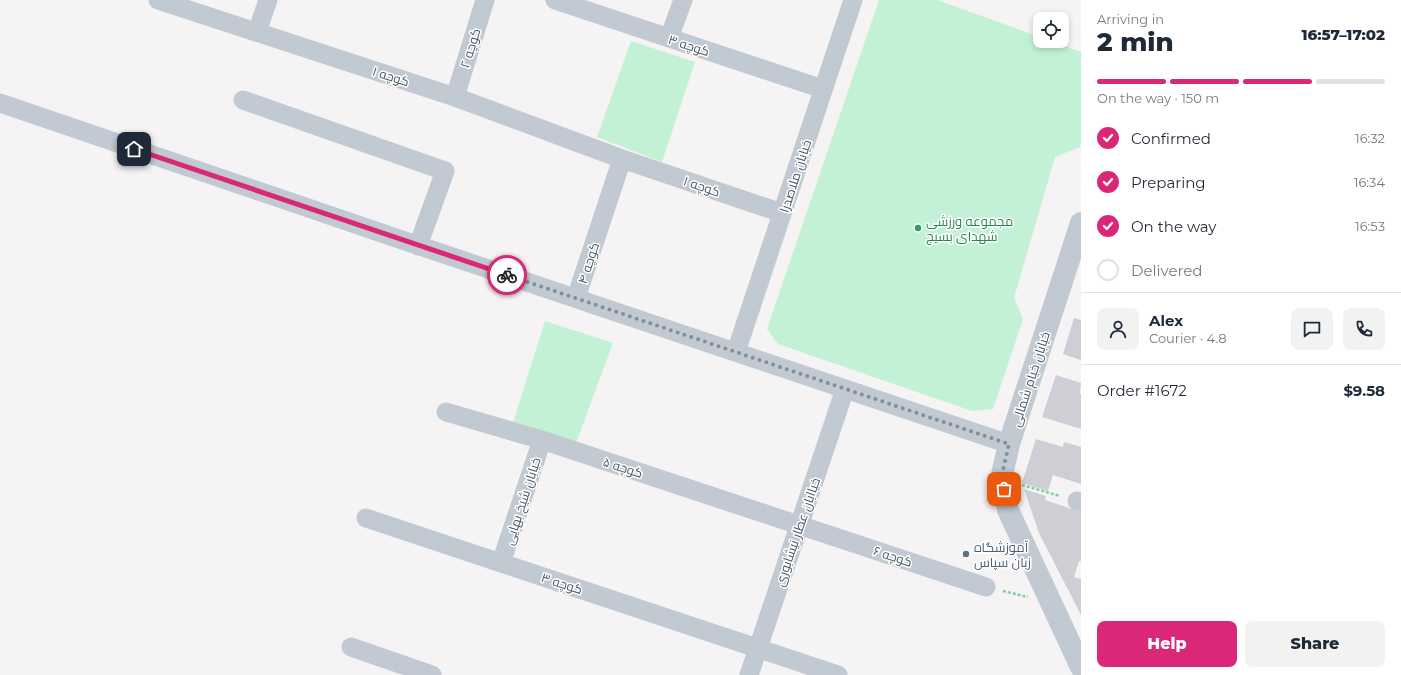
<!DOCTYPE html>
<meta charset="utf-8">
<style>
body{margin:0;font-family:Montserrat,Cairo,sans-serif;background:#f2f2f3;color:#1f2937;height:100vh;display:flex;flex-direction:column;font-size:15px;white-space:nowrap}
*{box-sizing:border-box;margin:0}
p{font-size:13px;color:#747a83}
.icon{flex:none;width:22px;height:22px;fill:none;stroke:currentColor;stroke-width:2;stroke-linecap:round;stroke-linejoin:round}
.map{position:relative;flex:1;overflow:hidden}
.drawer{display:flex;flex-direction:column;background:#fff;width:320px}
.drawer>*{flex:none}
.buttons{position:absolute;left:1033px;top:12px;display:grid;gap:8px}
.buttons a{display:grid;place-items:center;width:36px;height:36px;border-radius:8px;background:#fff;box-shadow:0 2px 6px #0003;font-size:20px}
.pin{position:absolute;display:grid;place-items:center;width:34px;height:34px;color:#fff;margin:-17px;border-radius:8px;box-shadow:0 2px 6px #0006}
.courier{position:absolute;display:grid;place-items:center;width:40px;height:40px;margin:-20px;border:3px solid #db2777;border-radius:50%;background:#fff;color:#222;box-shadow:0 1px 5px #0007}
.summary em{font-style:normal;font-weight:800}
.summary div{display:flex;flex-direction:column-reverse}
.summary{display:flex;align-items:center;justify-content:space-between;height:68px;padding:0 16px}
h1{font-size:26px;font-weight:800;line-height:30px}
.bar{display:grid;grid-template-columns:repeat(4,1fr);gap:6px 4px;align-content:center;height:48px;padding:0 16px}
.bar i{height:5px;border-radius:3px;background:#e0e1e3}
.bar .selected{background:#db2777}
.bar p{grid-column:span 4}
.line{display:flex;align-items:center;gap:10px;padding:0 16px;border-top:1px solid #e0e1e3}
.line div{flex:1}
.round{display:grid;place-items:center;flex:none;width:42px;height:42px;border-radius:8px;background:#f2f2f3}
ol{padding:0 16px;list-style:none}
li{display:flex;align-items:center;gap:12px;height:44px}
li p{margin-inline-start:auto}
li .icon{padding:4px;border-radius:50%;background:#db2777;color:#fff;stroke-width:4}
li:last-child{color:#747a83}
li i{width:22px;height:22px;border:2px solid #e0e1e3;border-radius:50%}
.primary-button{display:flex;gap:8px;margin-top:auto;padding:8px 16px}
.primary-button a{flex:1;height:46px;border-radius:8px;background:#db2777;color:#fff;font-size:16px;font-weight:800;line-height:46px;text-align:center}
.primary-button a+a{background:#f2f2f3;color:#1f2937}
main{display:flex;flex:1;min-height:0}
.map>svg:first-child{display:block}
.green{fill:#c3f1d5}
.building{fill:#cdcfd5}
.lines{fill:none;stroke-linecap:round;stroke-linejoin:round}
.path{stroke:#7ad0a6;stroke-width:2.5;stroke-dasharray:3 2;stroke-linecap:butt}
.minor{stroke:#c1cad2;stroke-width:19}
.tertiary{stroke:#c1cad2;stroke-width:22}
.done{stroke:#868d94;stroke-width:4;stroke-dasharray:0 7.2}
.route{stroke:#db2777;stroke-width:5}
.leisure-dot{fill:#2e9e5b;stroke:#fff;stroke-width:1.5}
.service-dot{fill:#5c6f8a;stroke:#fff;stroke-width:1.5}
.labels{text-anchor:middle;stroke-width:3;stroke-linejoin:round;paint-order:stroke}
.street-label{font-size:13px;fill:#4a5661;stroke:#fff}
.leisure-label{font-size:13px;fill:#27864d;stroke:#fff;text-anchor:start}
.service-label{font-size:13px;fill:#4e5e75;stroke:#fff;text-anchor:start}
</style>
<main>
<div class="map">
<svg width="1081" height="675" viewBox="0 0 1081 675">
<rect width="100%" height="100%" fill="#f5f3f3"/>
<path class="green" d="M879,0H937L1040,37V41H1051L1081,52V143L1080,147L1055,157L1014,298L1023,319L993,409L972,411L778,344L767,329Z
M631,41L695,62L662,162L597,137Z
M545,321L613,343L576,443L513,423Z"/>
<path class="building" d="M1074,318L1081,320V360L1063,354Z
M1056,375L1081,383L1080,394H1081V429L1042,417Z
M1036,439L1063,447L1064,442L1081,447V484L1053,475L1048,491L1022,483Z
M1024,489L1046,496L1045,500L1081,512V561H1079L1074,577L1081,579V615L1039,533Z"/>
<g class="lines">
<path class="path" d="M1022,485L1060,496
M1003,591L1028,597"/>
<path class="minor" d="M158,0L455,97L622,159L782,213
M555,0L823,89
M257,32L268,0
M669,38L683,0
M455,97L485,0
M243,100L445,171L418,246
M0,103L402,240L1009,444
M576,298L622,159
M736,352L853,0
M446,412L542,440L986,587
M1077,501L1081,502
M366,518L838,675
M501,563L542,440
M351,647L432,675
M749,675L845,389"/>
<path class="tertiary" d="M1081,223L1009,444L1001,479L1008,510L1081,667"/>
</g>
<g class="lines">
<path class="done" d="M507,275L1009,444L1001,479L1004,489"/>
<path class="route" d="M134,149L507,275"/>
</g>
<circle class="leisure-dot" cx="918" cy="228" r="4"/>
<circle class="service-dot" cx="966" cy="554" r="4"/>
<g class="labels">
<g class="street-label">
<text transform="translate(689 45) rotate(18)" y="5">کوچه ۳</text>
<text transform="translate(470 48) rotate(-73)" y="5">کوچه ۲</text>
<text transform="translate(391 76) rotate(18)" y="5">کوچه ۱</text>
<text transform="translate(795 176) rotate(-72)" y="5">خیابان ملاصدرا</text>
<text transform="translate(702 186) rotate(19)" y="5">کوچه ۱</text>
<text transform="translate(588 263) rotate(-72)" y="5">کوچه ۴</text>
<text transform="translate(1030 379) rotate(-72)" y="5">خیابان خیام شمالی</text>
<text transform="translate(623 467) rotate(18)" y="5">کوچه ۵</text>
<text transform="translate(522 501) rotate(-72)" y="5">خیابان شیخ بهایی</text>
<text transform="translate(797 532) rotate(-71)" y="5">خیاابان عطار نیشابوری</text>
<text transform="translate(893 556) rotate(18)" y="5">کوچه ۶</text>
<text transform="translate(562 583) rotate(18)" y="5">کوچه ۳</text>
</g>
<g class="leisure-label">
<text x="926" y="226">مجموعه ورزشی<tspan x="926" dy="15">شهدای بسیج</tspan></text>
</g>
<g class="service-label">
<text x="974" y="552">آموزشگاه<tspan x="974" dy="15">زبان سپاس</tspan></text>
</g>
</g>
</svg>
<div class="buttons">
<a><svg class="icon" aria-label="locate" viewBox="0 0 24 24"><circle cx="12" cy="12" r="6"/><path d="M12 2v4M12 18v4M2 12h4M18 12h4"/></svg></a>
</div>
<div class="pin" style="left:1004px;top:489px;background:#ea580c"><svg class="icon" aria-label="bag" viewBox="0 0 24 24"><path d="M5 8h14l-1 12H6zM9 8a3 3 0 0 1 6 0"/></svg></div>
<div class="pin" style="left:134px;top:149px;background:#1f2937"><svg class="icon" aria-label="home" viewBox="0 0 24 24"><path d="M3 11l9-7 9 7M6 9v11h12V9"/></svg></div>
<div class="courier" style="left:507px;top:275px"><svg class="icon" aria-label="bike" viewBox="0 0 24 24"><circle cx="6" cy="16" r="4"/><circle cx="18" cy="16" r="4"/><path d="M6 16l4-8h5l3 8M10 8l3 8H6M13 5h3"/></svg></div>
</div>
<section class="drawer">
<div class="summary"><div><h1>2 min</h1><p>Arriving in</p></div><em>16:57–17:02</em></div>
<div class="bar"><i class="selected"></i><i class="selected"></i><i class="selected"></i><i></i><p>On the way · 150 m</p></div>
<ol>
<li><svg class="icon" aria-label="check" viewBox="0 0 24 24"><path d="M5 12l5 5 9-10"/></svg>Confirmed<p>16:32</p></li>
<li><svg class="icon" aria-label="check" viewBox="0 0 24 24"><path d="M5 12l5 5 9-10"/></svg>Preparing<p>16:34</p></li>
<li><svg class="icon" aria-label="check" viewBox="0 0 24 24"><path d="M5 12l5 5 9-10"/></svg>On the way<p>16:53</p></li>
<li><i></i>Delivered</li>
</ol>
<div class="line" style="height:72px"><a class="round"><svg class="icon" aria-label="person" viewBox="0 0 24 24"><circle cx="12" cy="8" r="4"/><path d="M4 21q1-7 8-7t8 7"/></svg></a><div><b>Alex</b><p>Courier · 4.8</p></div><a class="round"><svg class="icon" aria-label="chat" viewBox="0 0 24 24"><path d="M4 5h16v11H9l-5 4z"/></svg></a><a class="round"><svg class="icon" aria-label="phone" viewBox="0 0 24 24"><path d="M5 4h4l2 5-3 2q2 4 5 5l2-3 5 2v4C11 20 4 13 5 4z"/></svg></a></div>
<div class="line" style="height:52px"><div>Order #1672</div><b>$9.58</b></div>
<div class="primary-button"><a>Help</a><a>Share</a></div>
</section>
</main>
